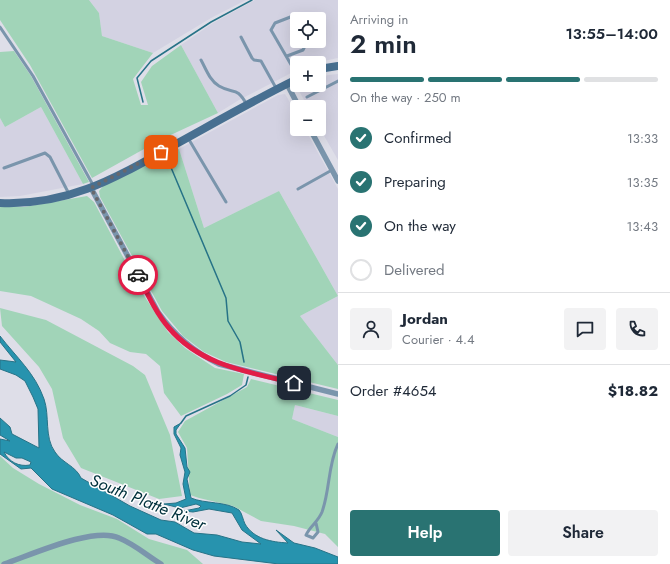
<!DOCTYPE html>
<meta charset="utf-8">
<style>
body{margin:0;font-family:Jost,sans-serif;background:#f2f2f3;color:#1f2937;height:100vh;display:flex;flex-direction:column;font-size:15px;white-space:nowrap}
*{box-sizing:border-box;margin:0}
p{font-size:13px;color:#747a83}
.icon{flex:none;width:22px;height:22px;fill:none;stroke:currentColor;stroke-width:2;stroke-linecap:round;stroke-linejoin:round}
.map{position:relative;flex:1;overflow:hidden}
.side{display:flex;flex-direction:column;background:#fff;width:332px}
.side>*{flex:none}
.controls{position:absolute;left:290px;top:12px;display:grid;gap:8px}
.controls a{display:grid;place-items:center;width:36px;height:36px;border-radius:4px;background:#fff;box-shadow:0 4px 16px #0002;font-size:20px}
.pin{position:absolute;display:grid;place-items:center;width:34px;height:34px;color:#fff;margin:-17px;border-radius:8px;box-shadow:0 2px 6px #0006}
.courier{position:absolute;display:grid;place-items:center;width:40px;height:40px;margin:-20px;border:3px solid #e11d48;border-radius:50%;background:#fff;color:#222;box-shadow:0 1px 5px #0007}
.overview em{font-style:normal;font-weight:600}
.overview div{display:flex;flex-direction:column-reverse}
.overview{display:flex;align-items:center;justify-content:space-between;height:68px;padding:0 12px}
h1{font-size:26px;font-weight:600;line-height:30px}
.bar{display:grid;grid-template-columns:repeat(4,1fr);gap:6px 4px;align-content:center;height:48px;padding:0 12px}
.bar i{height:5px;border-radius:3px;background:#e0e1e3}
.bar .active{background:#297372}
.bar p{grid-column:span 4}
.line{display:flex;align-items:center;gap:10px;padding:0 12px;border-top:1px solid #e0e1e3}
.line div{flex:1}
.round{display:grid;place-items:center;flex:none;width:42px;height:42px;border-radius:4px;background:#f2f2f3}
ol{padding:0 12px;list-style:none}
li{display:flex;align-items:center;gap:12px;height:44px}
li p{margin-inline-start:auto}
li .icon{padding:4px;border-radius:50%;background:#297372;color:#fff;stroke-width:4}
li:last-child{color:#747a83}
li i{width:22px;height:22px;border:2px solid #e0e1e3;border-radius:50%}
.button{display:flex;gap:8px;margin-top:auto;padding:8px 12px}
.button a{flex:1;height:46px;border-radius:4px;background:#297372;color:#fff;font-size:16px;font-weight:600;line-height:46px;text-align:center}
.button a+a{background:#f2f2f3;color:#1f2937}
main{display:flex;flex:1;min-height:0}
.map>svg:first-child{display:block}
.built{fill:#d3d2e2;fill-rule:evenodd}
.green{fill:#a1d4b8}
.water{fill:#2793ae;stroke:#277387;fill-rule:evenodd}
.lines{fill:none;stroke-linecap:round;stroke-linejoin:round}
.stream{stroke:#277387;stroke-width:1.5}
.lane{stroke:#7a95ac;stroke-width:3}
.street{stroke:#7a95ac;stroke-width:5.5}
.secondary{stroke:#487091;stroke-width:8}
.done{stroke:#68686d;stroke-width:4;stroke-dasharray:0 7.2}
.route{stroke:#e11d48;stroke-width:5}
.labels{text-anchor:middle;stroke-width:3;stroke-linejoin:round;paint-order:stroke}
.water-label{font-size:17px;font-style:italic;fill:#00303c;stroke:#fff}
</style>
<main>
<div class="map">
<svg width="338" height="564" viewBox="0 0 338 564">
<rect width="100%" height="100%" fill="#dedee8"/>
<path class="built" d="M89,0H246L211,18L153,53L102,36L99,13Z
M255,0H338V58L313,63H297V70L239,100L218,113L181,45L213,23ZM297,19H319V41H297Z
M338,74V160L319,127V107H308L299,91V85H319V78L328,75Z
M285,94L297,114V129H305L338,189V365L300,316L338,296L279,191L204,228L179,149L278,95Z
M41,107L83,184L20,196L0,197V118L5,127Z
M295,405L338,416V437L292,419Z"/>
<path class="green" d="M0,0H89L99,13L102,36L153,53L133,79L141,105H148L141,82L152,66L181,45L218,113L162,139L92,178L30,65L0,20Z
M14,51L31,76L89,182L83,184L41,107L5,127L0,118V52Z
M179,149L204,228L279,191L338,296L300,316L338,365V389L226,362L204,352L183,336L162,311L100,197L99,191L104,185Z
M87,196L94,202L141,291L168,332L185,348L215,368L244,374L242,385L227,394L181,416L164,393L160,366L146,354L130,352L110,343L99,331L81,319L31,296L0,291V205L24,207Z
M0,308L46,320L133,366L145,375L170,435L182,496L159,499L81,468L63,438L52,389L39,367L2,326Z
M251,379L338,400V416L295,405L292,419L338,437V547L325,534L294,526L261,521L233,506L199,498L190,495L187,448L178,432L185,421L247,387Z
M0,456L13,468L39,484L80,505L117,519L149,539L187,550L203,564H0Z"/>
<path class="water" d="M0,336C16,357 35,373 44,399C50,416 44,437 55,452C62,463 76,466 81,478L130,506L161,520L175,522L194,533L217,535L242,542L261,544L242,530L232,513L209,509L193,512L184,511L199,508L201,506L196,504L180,508L164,504L176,503L186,499L183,484L185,472L180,455L181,448L174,434V427L181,423L176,430V434L185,448L187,467L190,472L187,479L191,498C205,504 226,501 239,510C242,513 243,520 245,524C254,539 271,542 288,543L276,530L294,543L315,548L338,557V564H279L214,556L193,550L156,534H147L113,515L52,489L31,468L21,469L0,454V439L10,441L0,435V418L10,427L12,434L39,448L38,409L33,397L25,381L16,375L0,369V360L16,362L0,342ZM4,452L16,458H22L31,462L30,465C19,467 9,462 4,452Z"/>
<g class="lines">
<path class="stream" d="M143,102L137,78L151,61L211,22L252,0
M167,158L226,298L228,321L240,342L244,362
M181,423L186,416L230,396L246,385L248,377"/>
<path class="lane" d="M0,27L33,76L93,185
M241,37L252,58L254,60L261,61L276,88
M287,56L303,50L306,44L305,41
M201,60C206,69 210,81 219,86C234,95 236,85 247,105
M297,75L271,30L275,23L293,16L297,19
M307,97L338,81
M188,138L226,202
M4,168L45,153L50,157L69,194
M298,189L332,170
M316,523L318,532L313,538L306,535C310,526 318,522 322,512C330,490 328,464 338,444"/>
<path class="street" d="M287,84L299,107
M310,129L338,181
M91,188L158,312C174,335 194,352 219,364L338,394
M4,564C31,555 94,526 119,538C134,544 148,556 161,564"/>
<path class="secondary" d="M319,69L338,66
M0,203C70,206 117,177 176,144C216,122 256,99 297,79"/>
</g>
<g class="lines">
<path class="done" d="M138,275L91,188L161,152"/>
<path class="route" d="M138,275C147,293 156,313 169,328C201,366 249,372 294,383"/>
</g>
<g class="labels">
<g class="water-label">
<text transform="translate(148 502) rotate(22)" y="6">South Platte River</text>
</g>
</g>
</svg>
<div class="controls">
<a><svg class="icon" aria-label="locate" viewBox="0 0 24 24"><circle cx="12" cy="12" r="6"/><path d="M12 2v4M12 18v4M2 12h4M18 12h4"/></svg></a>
<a>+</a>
<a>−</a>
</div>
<div class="pin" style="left:161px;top:152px;background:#ea580c"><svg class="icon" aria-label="bag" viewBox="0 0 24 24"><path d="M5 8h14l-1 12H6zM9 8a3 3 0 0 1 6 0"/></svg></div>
<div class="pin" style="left:294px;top:383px;background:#1f2937"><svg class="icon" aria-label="home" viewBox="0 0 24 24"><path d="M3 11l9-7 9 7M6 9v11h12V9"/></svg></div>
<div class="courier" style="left:138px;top:275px"><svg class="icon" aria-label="car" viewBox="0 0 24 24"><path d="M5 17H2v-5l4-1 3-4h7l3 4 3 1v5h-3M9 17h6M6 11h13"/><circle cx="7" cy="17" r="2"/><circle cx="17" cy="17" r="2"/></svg></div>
</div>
<section class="side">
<div class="overview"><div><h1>2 min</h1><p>Arriving in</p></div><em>13:55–14:00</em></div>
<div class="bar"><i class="active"></i><i class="active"></i><i class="active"></i><i></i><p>On the way · 250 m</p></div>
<ol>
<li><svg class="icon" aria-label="check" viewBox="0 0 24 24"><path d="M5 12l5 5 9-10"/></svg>Confirmed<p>13:33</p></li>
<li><svg class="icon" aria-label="check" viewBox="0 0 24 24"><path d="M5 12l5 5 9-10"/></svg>Preparing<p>13:35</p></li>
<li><svg class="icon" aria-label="check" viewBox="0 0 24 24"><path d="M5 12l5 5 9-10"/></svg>On the way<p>13:43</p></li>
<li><i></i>Delivered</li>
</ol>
<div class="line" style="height:72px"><a class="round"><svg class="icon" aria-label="person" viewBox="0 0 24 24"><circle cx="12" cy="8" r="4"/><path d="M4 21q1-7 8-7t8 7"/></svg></a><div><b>Jordan</b><p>Courier · 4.4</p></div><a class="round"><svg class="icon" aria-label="chat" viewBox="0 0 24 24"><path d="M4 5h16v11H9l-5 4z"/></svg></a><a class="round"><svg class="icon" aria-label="phone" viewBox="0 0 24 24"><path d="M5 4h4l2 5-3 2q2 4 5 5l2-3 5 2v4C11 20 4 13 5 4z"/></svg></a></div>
<div class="line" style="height:52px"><div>Order #4654</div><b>$18.82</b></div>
<div class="button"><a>Help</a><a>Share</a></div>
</section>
</main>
